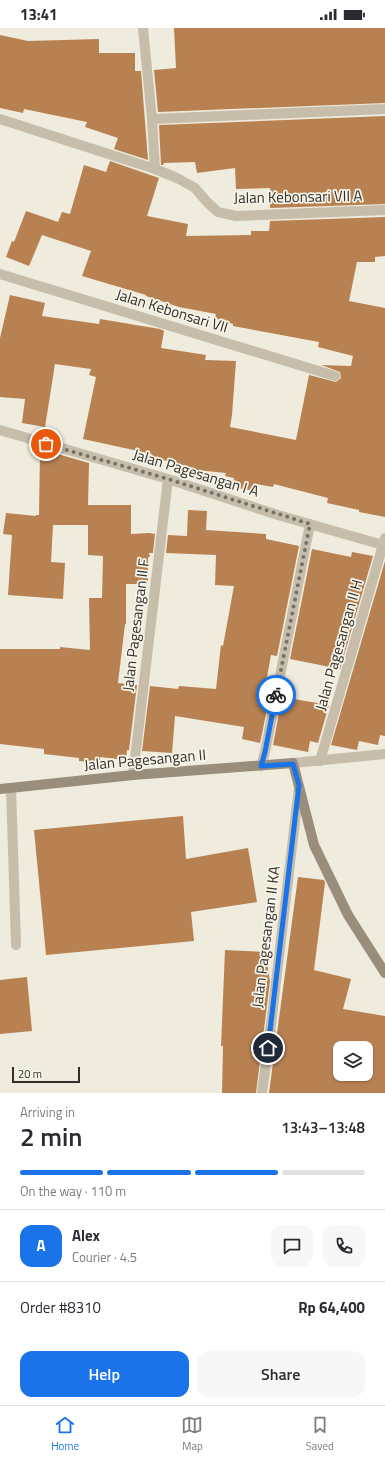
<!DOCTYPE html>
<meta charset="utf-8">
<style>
body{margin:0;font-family:"Titillium Web",sans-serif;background:#f7f7f7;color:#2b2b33;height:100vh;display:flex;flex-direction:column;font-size:15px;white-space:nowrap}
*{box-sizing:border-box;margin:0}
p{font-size:13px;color:#7c7c81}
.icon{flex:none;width:22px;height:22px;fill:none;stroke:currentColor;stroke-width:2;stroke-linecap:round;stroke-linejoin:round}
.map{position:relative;height:1065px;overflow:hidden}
.side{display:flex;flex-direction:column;background:#fff;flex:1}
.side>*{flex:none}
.buttons{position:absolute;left:333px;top:1013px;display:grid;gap:8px}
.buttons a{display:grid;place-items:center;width:40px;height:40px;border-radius:8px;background:#fff;box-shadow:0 1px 3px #0004;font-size:20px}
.scale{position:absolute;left:12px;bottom:10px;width:68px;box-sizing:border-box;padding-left:4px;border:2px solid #342f29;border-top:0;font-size:11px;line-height:14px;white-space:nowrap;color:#342f29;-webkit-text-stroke:3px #f7f4e9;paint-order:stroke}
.pin{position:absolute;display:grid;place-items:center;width:34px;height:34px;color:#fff;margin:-17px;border:2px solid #fff;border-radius:50%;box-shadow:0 1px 4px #0007}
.courier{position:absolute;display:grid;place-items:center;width:40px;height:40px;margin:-20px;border:3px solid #1a73e8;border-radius:50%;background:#fff;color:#222;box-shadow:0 1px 5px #0007}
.head em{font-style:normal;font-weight:600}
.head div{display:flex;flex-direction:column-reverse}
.head{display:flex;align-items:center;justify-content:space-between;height:68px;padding:0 20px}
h1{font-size:26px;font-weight:600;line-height:30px}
.bar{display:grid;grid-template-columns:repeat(4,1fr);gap:6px 4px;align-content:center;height:48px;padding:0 20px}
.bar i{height:5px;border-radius:3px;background:#e1e1e2}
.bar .selected{background:#1a73e8}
.bar p{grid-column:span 4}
.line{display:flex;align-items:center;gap:10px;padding:0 20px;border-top:1px solid #e1e1e2}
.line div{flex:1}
.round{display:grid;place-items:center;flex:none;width:42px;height:42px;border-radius:12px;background:#f7f7f7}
.primary-button{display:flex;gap:8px;margin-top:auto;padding:8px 20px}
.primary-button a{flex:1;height:46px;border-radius:12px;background:#1a73e8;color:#fff;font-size:16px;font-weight:600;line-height:46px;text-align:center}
.primary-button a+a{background:#f7f7f7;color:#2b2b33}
.status{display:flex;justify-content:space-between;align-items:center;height:28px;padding:0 20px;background:#fff;direction:ltr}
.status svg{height:11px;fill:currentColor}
.tabs{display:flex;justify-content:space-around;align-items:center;height:56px;border-top:1px solid #e1e1e2;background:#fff;font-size:11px;color:#7c7c81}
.tabs a{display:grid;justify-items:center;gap:2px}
.tabs .selected{color:#1a73e8}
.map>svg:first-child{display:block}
.building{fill:#b88152;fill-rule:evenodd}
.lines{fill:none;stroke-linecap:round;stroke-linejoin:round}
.lane{stroke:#c6bdaa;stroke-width:10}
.street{stroke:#c6bdaa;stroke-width:10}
.secondary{stroke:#998d7c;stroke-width:10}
.done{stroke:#757168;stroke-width:4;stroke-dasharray:0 7.2}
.route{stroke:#1a73e8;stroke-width:5}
.labels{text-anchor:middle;stroke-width:3.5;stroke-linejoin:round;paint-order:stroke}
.street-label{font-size:15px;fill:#342f29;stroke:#f7f4e9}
</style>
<div class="status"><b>13:41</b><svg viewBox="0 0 49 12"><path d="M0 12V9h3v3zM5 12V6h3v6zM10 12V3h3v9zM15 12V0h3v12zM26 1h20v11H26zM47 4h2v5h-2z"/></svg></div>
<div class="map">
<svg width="385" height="1065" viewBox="0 0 385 1065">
<rect width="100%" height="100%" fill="#efebdd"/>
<path class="building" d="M174,0H385V75L158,84L154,42L176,40Z
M0,7L28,13L99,11V25H135V43H141L148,132L114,121L118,110L85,99L87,94L24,81L23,85L0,80Z
M385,88V176L270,180V160L236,161L235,140L197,145L195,134L164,135L163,137H161L159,97Z
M110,133L159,150L147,188L188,196L186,208L251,207V203H269L270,193L385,189V228L375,229V234H357L349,273L385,280V489L359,484V482L327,475L328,470L274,456L273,459L256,456L255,463L232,459L234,450L225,448L226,445L187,441V438L151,429L152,426L83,411L96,349L89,347L91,341L55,336L45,399L22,395L25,371L0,369V310L10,267L45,275L42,288L99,296L100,291L160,301L164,303L161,320L206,327L205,332L236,333L232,387L230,399L296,412L309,347L336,354L341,350L340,344L321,337L351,338L353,328L318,319L319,314L233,298V296L215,290L216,286L179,279L146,268V267L82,248L91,223L42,207L29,238L6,229L12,213L14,214L26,183L58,194L62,184L70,186L84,137L106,144Z
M40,424L54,425L89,435L88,477H131V506L149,505L155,506L153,525H149L150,529H148V556H126V596H125L118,655L137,657L129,722H127L126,732L100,729V735L79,733V730L44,726V721L0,716V621H60V619L90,622L89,570H102L103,528L88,527V497H53L51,534L65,535L63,571L8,567L12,507L3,506L6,485L36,488V487H39Z
M188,482L207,483L206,502L266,506V511L299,518L277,628L271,627L264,666L270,667L260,715L242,711L244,699L175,688L172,725L142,723L150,658L178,661L179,658L216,661L221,617L223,618L234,558L215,557L216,527L166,525L168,507L187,508Z
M312,521L351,529L352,524L373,528L340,641L290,631Z
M385,533V708L380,707L378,717L359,713L357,722L331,717Z
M282,669L329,677L318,715L310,713L308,724L273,717Z
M183,788L186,831L248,820L257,874L191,884L194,913L46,927L34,802Z
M298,849L324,852L325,855L314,942L351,951L343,981L385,988V1065H269ZM340,1020H366V1046H340Z
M225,922L265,924L270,953L256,1065H222L223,1018H221Z
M27,949L32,1003L0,1006V952Z"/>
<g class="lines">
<path class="lane" d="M11,760L16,917"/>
<path class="street" d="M143,0L152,91L155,141
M0,91L155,141L177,150L195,160L207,174L218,184L236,188L385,182
M152,91L385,81
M0,246L335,348
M0,402L168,451L278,487L383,517
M320,733L385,510
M293,735L385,726
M261,738L265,724L310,496
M133,747L168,451
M262,1065L270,1005L299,759"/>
<path class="secondary" d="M0,761L133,747L293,735L314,817L348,887L385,945"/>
</g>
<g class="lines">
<path class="done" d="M46,416L168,451L310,496L276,667"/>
<path class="route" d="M268,1020L299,757L293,736L261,738L265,724L276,667"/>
</g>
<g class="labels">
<g class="street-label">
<text transform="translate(298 169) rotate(-1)" y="5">Jalan Kebonsari VII A</text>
<text transform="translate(172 283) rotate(17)" y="5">Jalan Kebonsari VII</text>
<text transform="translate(196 445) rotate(17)" y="5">Jalan Pagesangan I A</text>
<text transform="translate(136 597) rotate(-83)" y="5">Jalan Pagesangan II F</text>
<text transform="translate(339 617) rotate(-74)" y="5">Jalan Pagesangan II H</text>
<text transform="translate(145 732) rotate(-5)" y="5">Jalan Pagesangan II</text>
<text transform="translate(266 909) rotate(-83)" y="5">Jalan Pagesangan II KA</text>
</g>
</g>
</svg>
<div class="buttons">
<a><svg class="icon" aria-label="layers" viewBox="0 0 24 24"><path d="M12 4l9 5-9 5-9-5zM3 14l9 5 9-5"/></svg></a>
</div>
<div class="scale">20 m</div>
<div class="pin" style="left:46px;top:416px;background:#ea580c"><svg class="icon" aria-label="bag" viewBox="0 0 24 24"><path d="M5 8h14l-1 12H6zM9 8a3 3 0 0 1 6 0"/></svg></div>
<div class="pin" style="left:268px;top:1020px;background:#1f2937"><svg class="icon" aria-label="home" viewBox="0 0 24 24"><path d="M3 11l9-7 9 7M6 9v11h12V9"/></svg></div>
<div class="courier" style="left:276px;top:667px"><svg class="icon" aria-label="bike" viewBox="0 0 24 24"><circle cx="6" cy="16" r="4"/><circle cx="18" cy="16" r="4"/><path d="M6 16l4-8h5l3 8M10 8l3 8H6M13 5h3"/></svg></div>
</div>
<section class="side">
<div class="head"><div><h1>2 min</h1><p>Arriving in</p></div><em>13:43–13:48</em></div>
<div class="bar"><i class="selected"></i><i class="selected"></i><i class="selected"></i><i></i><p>On the way · 110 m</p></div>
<div class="line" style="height:72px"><b class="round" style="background:#1a73e8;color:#fff">A</b><div><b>Alex</b><p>Courier · 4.5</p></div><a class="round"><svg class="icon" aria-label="chat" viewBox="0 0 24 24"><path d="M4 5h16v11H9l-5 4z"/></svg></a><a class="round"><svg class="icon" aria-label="phone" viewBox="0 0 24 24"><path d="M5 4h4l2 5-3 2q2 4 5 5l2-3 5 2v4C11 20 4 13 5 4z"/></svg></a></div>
<div class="line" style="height:52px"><div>Order #8310</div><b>Rp 64,400</b></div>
<div class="primary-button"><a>Help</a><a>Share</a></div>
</section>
<nav class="tabs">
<a class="selected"><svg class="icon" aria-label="home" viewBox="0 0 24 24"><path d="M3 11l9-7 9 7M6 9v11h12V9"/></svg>Home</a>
<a><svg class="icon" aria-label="map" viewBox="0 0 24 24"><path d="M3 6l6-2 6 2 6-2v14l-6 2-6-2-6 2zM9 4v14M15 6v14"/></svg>Map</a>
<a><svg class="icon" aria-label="saved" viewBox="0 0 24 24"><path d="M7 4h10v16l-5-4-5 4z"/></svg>Saved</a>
</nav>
